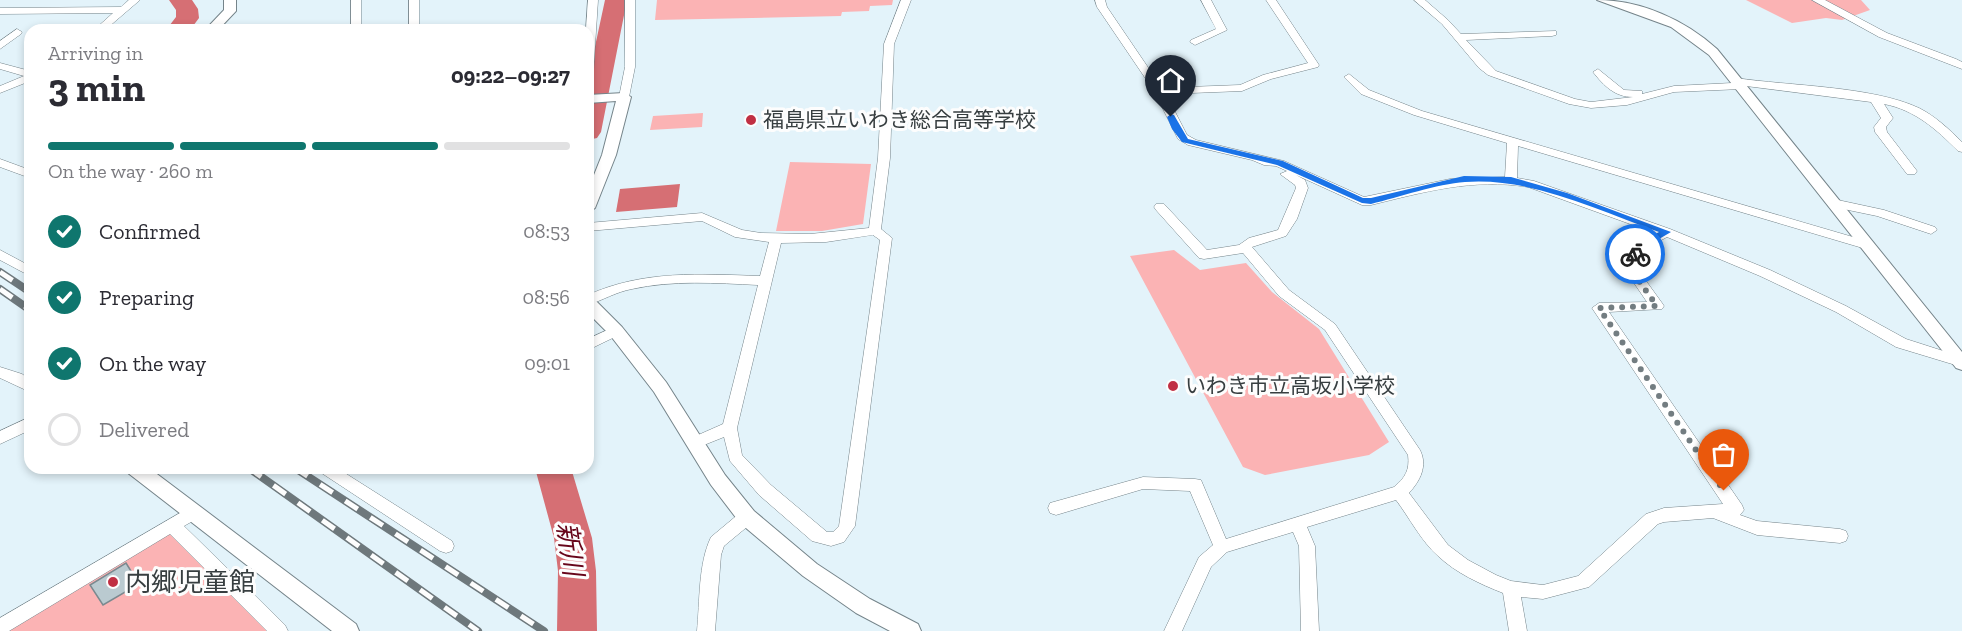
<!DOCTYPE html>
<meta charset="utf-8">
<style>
body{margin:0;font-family:"Zilla Slab","Noto Sans JP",serif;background:#f7f7f7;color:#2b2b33;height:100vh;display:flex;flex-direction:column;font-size:22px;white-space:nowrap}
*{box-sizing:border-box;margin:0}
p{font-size:20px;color:#7c7c81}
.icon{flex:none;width:33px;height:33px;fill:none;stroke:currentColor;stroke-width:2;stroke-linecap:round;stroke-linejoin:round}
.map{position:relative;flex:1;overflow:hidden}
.details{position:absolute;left:24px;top:24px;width:570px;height:450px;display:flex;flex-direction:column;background:#fff;border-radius:18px;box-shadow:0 3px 9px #0003}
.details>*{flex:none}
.pin{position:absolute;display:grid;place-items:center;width:51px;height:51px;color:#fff;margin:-62px -26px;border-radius:50% 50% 50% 0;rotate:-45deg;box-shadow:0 0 6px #0007}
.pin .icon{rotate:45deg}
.courier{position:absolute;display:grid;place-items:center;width:60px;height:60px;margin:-30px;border:4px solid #1a73e8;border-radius:50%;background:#fff;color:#222;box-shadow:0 2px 8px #0007}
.summary em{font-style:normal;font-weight:700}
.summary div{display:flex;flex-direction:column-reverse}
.summary{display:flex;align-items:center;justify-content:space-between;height:102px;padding:0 24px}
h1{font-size:39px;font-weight:700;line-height:45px}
.bar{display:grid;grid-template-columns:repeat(4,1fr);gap:9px 6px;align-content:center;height:72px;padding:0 24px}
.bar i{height:8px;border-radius:4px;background:#e1e1e2}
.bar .active{background:#0f766e}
.bar p{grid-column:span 4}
ol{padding:0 24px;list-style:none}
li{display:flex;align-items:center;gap:18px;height:66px}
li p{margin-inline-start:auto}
li .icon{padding:6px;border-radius:50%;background:#0f766e;color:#fff;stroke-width:4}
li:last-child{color:#7c7c81}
li i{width:33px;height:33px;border:3px solid #e1e1e2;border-radius:50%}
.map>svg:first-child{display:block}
.green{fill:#fbb3b4}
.water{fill:#d66f74}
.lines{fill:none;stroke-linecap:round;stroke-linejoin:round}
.river{fill:#d66f74;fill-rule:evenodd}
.building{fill:#bacad0;stroke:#7b898f;stroke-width:1.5}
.minor-casing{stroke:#75848a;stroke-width:1}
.tertiary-casing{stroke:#75848a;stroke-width:2}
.minor{fill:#fff;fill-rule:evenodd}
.tertiary{fill:#fff;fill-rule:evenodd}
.rail-casing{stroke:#6e787c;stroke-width:8}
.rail{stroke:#fdfdfd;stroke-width:5;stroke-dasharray:15;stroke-linecap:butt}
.route{fill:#1a73e8}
.done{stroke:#737d81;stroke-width:6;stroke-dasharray:0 10.8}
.poi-dot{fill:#c02f43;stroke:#fdfdfd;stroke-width:2}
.labels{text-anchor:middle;stroke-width:6;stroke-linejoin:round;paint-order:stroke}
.poi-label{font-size:21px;fill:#373e40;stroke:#fdfdfd;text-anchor:start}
.near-poi-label{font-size:26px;fill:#373e40;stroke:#fdfdfd;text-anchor:start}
.near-water-label{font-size:27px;font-style:italic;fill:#67051a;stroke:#fdfdfd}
</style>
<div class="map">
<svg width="1962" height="631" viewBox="0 0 1962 631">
<rect width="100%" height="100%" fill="#e3f3fa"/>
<path class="green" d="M657,0H893L892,5L870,6L869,11L842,12L841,16L655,20Z
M1746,0H1861L1870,10L1842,20L1826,18L1792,23Z
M703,113L702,127L650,130L653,116Z
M790,162L871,164L863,224L822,231H776Z
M1174,250L1200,270L1246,263L1272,292L1319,329L1389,442L1369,455L1265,475L1243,467L1130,256Z
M172,525L279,631H0V627Z"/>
<path class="water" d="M680,184L677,207L616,212L620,189Z"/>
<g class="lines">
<path class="river" d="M169,0H192L198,9L199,18L190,30H166L176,17V10Z
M605,0H627L601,132L597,138L588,140V79Z
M535,468H571L592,538L596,571L597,631H557L558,571L554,538Z"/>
</g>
<path class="building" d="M126,563L139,584L103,605L90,585Z"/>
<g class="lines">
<g class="minor-casing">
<path id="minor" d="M129,0H140L105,30H94L113,13L0,14V8L121,7Z
M351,0H361V30H351Z
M409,0H419V30H409Z
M588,0H598L593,77L588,80V30H586Z
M625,0H635V67L629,97L624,100L619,97L625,67Z
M901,0H911L894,44L890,158L881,229L892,238L855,526L844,542L831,546L812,541L759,495L730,461L724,437L694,449L689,447L686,443L689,439L723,424L758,285C716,283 673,280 632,289C616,292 603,300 588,305V295C643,270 701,274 760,276L769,242L735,237L702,221L588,231V223L702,213L742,230L761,233L810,234L869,228L878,158L884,44ZM873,235L880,240L839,526L833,532H827L771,485L742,455L737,428L781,243L826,242Z
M1095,0H1105L1107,7L1162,88L1240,85L1263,75L1308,63L1266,0H1276L1319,65L1318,67L1271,79L1242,91L1166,94L1187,135L1196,140L1284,161L1364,197L1450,179L1505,177L1507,143L1414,115L1361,94L1344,77L1349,74L1369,90L1422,111L1870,242L1872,245L1866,249L1518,146L1517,178L1534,181L1670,229L1770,270L1846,306L1906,339L1962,357V367L1896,347L1836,312L1760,276L1667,237L1643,250L1636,267L1662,303L1664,306L1662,309L1609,312L1742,505L1744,510L1740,515L1757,521L1840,529L1846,531L1848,536L1846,541L1840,543L1757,535L1713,518L1664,522L1658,524L1589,587L1543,599L1521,597L1527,631H1509L1503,593C1480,584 1456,573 1438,556C1421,541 1409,517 1396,500L1307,527L1315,546L1319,631H1301L1299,546L1293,532L1227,552L1211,567L1182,631H1164L1199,557L1213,545L1190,491L1143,489L1056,515L1050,513L1048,508L1050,503L1143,477L1195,479L1201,480L1226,539L1394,487C1405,478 1410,470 1408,455L1325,330L1279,296L1243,253L1204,259L1199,258L1156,210L1154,207L1156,204H1164L1207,250L1239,245L1249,238L1278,230L1296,188L1295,185L1280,174L1287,171L1276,166L1264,165L1252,160L1188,145L1178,139L1154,91L1097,7ZM1296,175L1362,205H1371C1424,192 1473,178 1528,187L1655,233L1634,244L1623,267L1647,302L1599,303L1592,308L1723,504L1664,508L1646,514L1578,576L1543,585L1511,581L1496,575L1468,560L1448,545L1409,493C1420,481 1428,466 1420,450L1335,324L1289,290L1252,247L1286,236L1297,219L1308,188L1305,180Z
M1201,0H1211L1227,30L1195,45L1190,42L1191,40L1216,29Z
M1414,0H1425L1448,20L1461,34L1556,31V35L1552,36L1466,40L1496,71L1575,99L1591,102L1633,97C1615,97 1604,86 1593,72L1598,69L1624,90L1642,91V94L1674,86L1732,83V79L1736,78C1789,86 1872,86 1919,108C1935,116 1949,129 1962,142V152L1958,151C1936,129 1915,110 1884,104L1893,118L1886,127L1887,132L1917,171L1915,174H1907L1875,132L1874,127L1881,118L1871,102L1746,86L1741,89L1674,92L1627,105L1591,108L1569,104L1488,75L1479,68L1442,24Z
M1812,0H1825L1887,33L1956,59L1962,62V69L1879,37Z
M17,29L22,32L21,34L0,49V41Z
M0,63L30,71V81L0,93V86L24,76L0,69Z
M0,159L30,170V178L0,167Z
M1833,199L1884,210L1935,227L1937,230L1931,234L1877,216L1829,206L1827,203Z
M0,250L30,266V276L0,260Z
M616,326L621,328L623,331L621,334L588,350V339Z
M0,367L22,374L30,380V392L0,378Z
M30,417V430L0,444V431Z
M317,468H337L452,541L454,546L452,551L446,553L440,551L320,472Z
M192,506L198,508L200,513L198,518L184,526L285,625L288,631H267L170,534L9,631H0V618Z
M747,510L753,512L755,517L753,522L724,546L721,555L715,631H697C700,601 698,564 711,537L741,512Z"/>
</g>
<g class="tertiary-casing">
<path id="tertiary" d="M224,0H236V11L218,30H205L224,10Z
M1597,0C1641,0 1685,20 1717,49L1962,352V370L1956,368L1709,55L1671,27Z
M624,93L631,97L616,155L595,208L588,213V190L602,155L616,101L588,103V95Z
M588,297L594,299L622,327L666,382L725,475L754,511L817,564L870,599L918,624L921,631H890L856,613L803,576L740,523L711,485L654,392L610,335L588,313Z
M126,468H149L356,624L359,631H332L128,473Z"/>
</g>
<use href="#minor" class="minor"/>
<use href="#tertiary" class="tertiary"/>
<g class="rail-casing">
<path id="rail" d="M0,272L30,292
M0,289L30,310
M249,468L478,631
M295,468L544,631"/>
</g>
<use href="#rail" class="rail"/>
</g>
<path class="route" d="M1171,114L1174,115L1188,139L1283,161L1363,198H1371L1464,176L1511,177L1567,193L1671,232L1642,249L1638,256H1632L1630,254L1635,245L1659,232C1597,210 1531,177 1465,182C1437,184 1399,197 1371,204L1362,203L1277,165L1182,142L1172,129L1167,117Z"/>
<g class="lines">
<path class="done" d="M1635,254L1629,267L1657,306L1599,308L1724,491"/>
</g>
<g class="poi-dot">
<circle cx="751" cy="120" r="6"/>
<circle cx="1173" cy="386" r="6"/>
<circle cx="113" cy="582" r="6"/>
</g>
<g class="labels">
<g class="poi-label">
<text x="763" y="127">福島県立いわき総合高等学校</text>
<text x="1185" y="393">いわき市立高坂小学校</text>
</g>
<g class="near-poi-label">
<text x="125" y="591">内郷児童館</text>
</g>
<g class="near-water-label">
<text transform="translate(570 549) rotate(82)" y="9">新川</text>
</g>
</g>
</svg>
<div class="pin" style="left:1724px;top:491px;background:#ea580c"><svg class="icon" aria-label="bag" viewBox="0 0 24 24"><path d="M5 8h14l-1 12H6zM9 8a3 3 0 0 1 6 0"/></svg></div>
<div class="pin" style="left:1171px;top:117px;background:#1f2937"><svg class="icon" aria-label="home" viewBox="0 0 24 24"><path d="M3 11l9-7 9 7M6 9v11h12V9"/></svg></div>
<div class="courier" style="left:1635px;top:254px"><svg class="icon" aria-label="bike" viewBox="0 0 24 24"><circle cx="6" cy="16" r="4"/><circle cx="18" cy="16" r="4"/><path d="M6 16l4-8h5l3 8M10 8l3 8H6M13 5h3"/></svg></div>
<section class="details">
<div class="summary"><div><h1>3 min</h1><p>Arriving in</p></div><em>09:22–09:27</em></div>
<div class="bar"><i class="active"></i><i class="active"></i><i class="active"></i><i></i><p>On the way · 260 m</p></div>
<ol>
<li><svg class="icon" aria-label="check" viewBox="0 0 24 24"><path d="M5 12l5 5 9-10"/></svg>Confirmed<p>08:53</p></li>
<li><svg class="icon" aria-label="check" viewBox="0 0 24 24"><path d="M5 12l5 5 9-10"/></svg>Preparing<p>08:56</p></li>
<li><svg class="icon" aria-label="check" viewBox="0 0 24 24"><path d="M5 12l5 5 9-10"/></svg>On the way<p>09:01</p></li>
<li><i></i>Delivered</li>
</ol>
</section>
</div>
